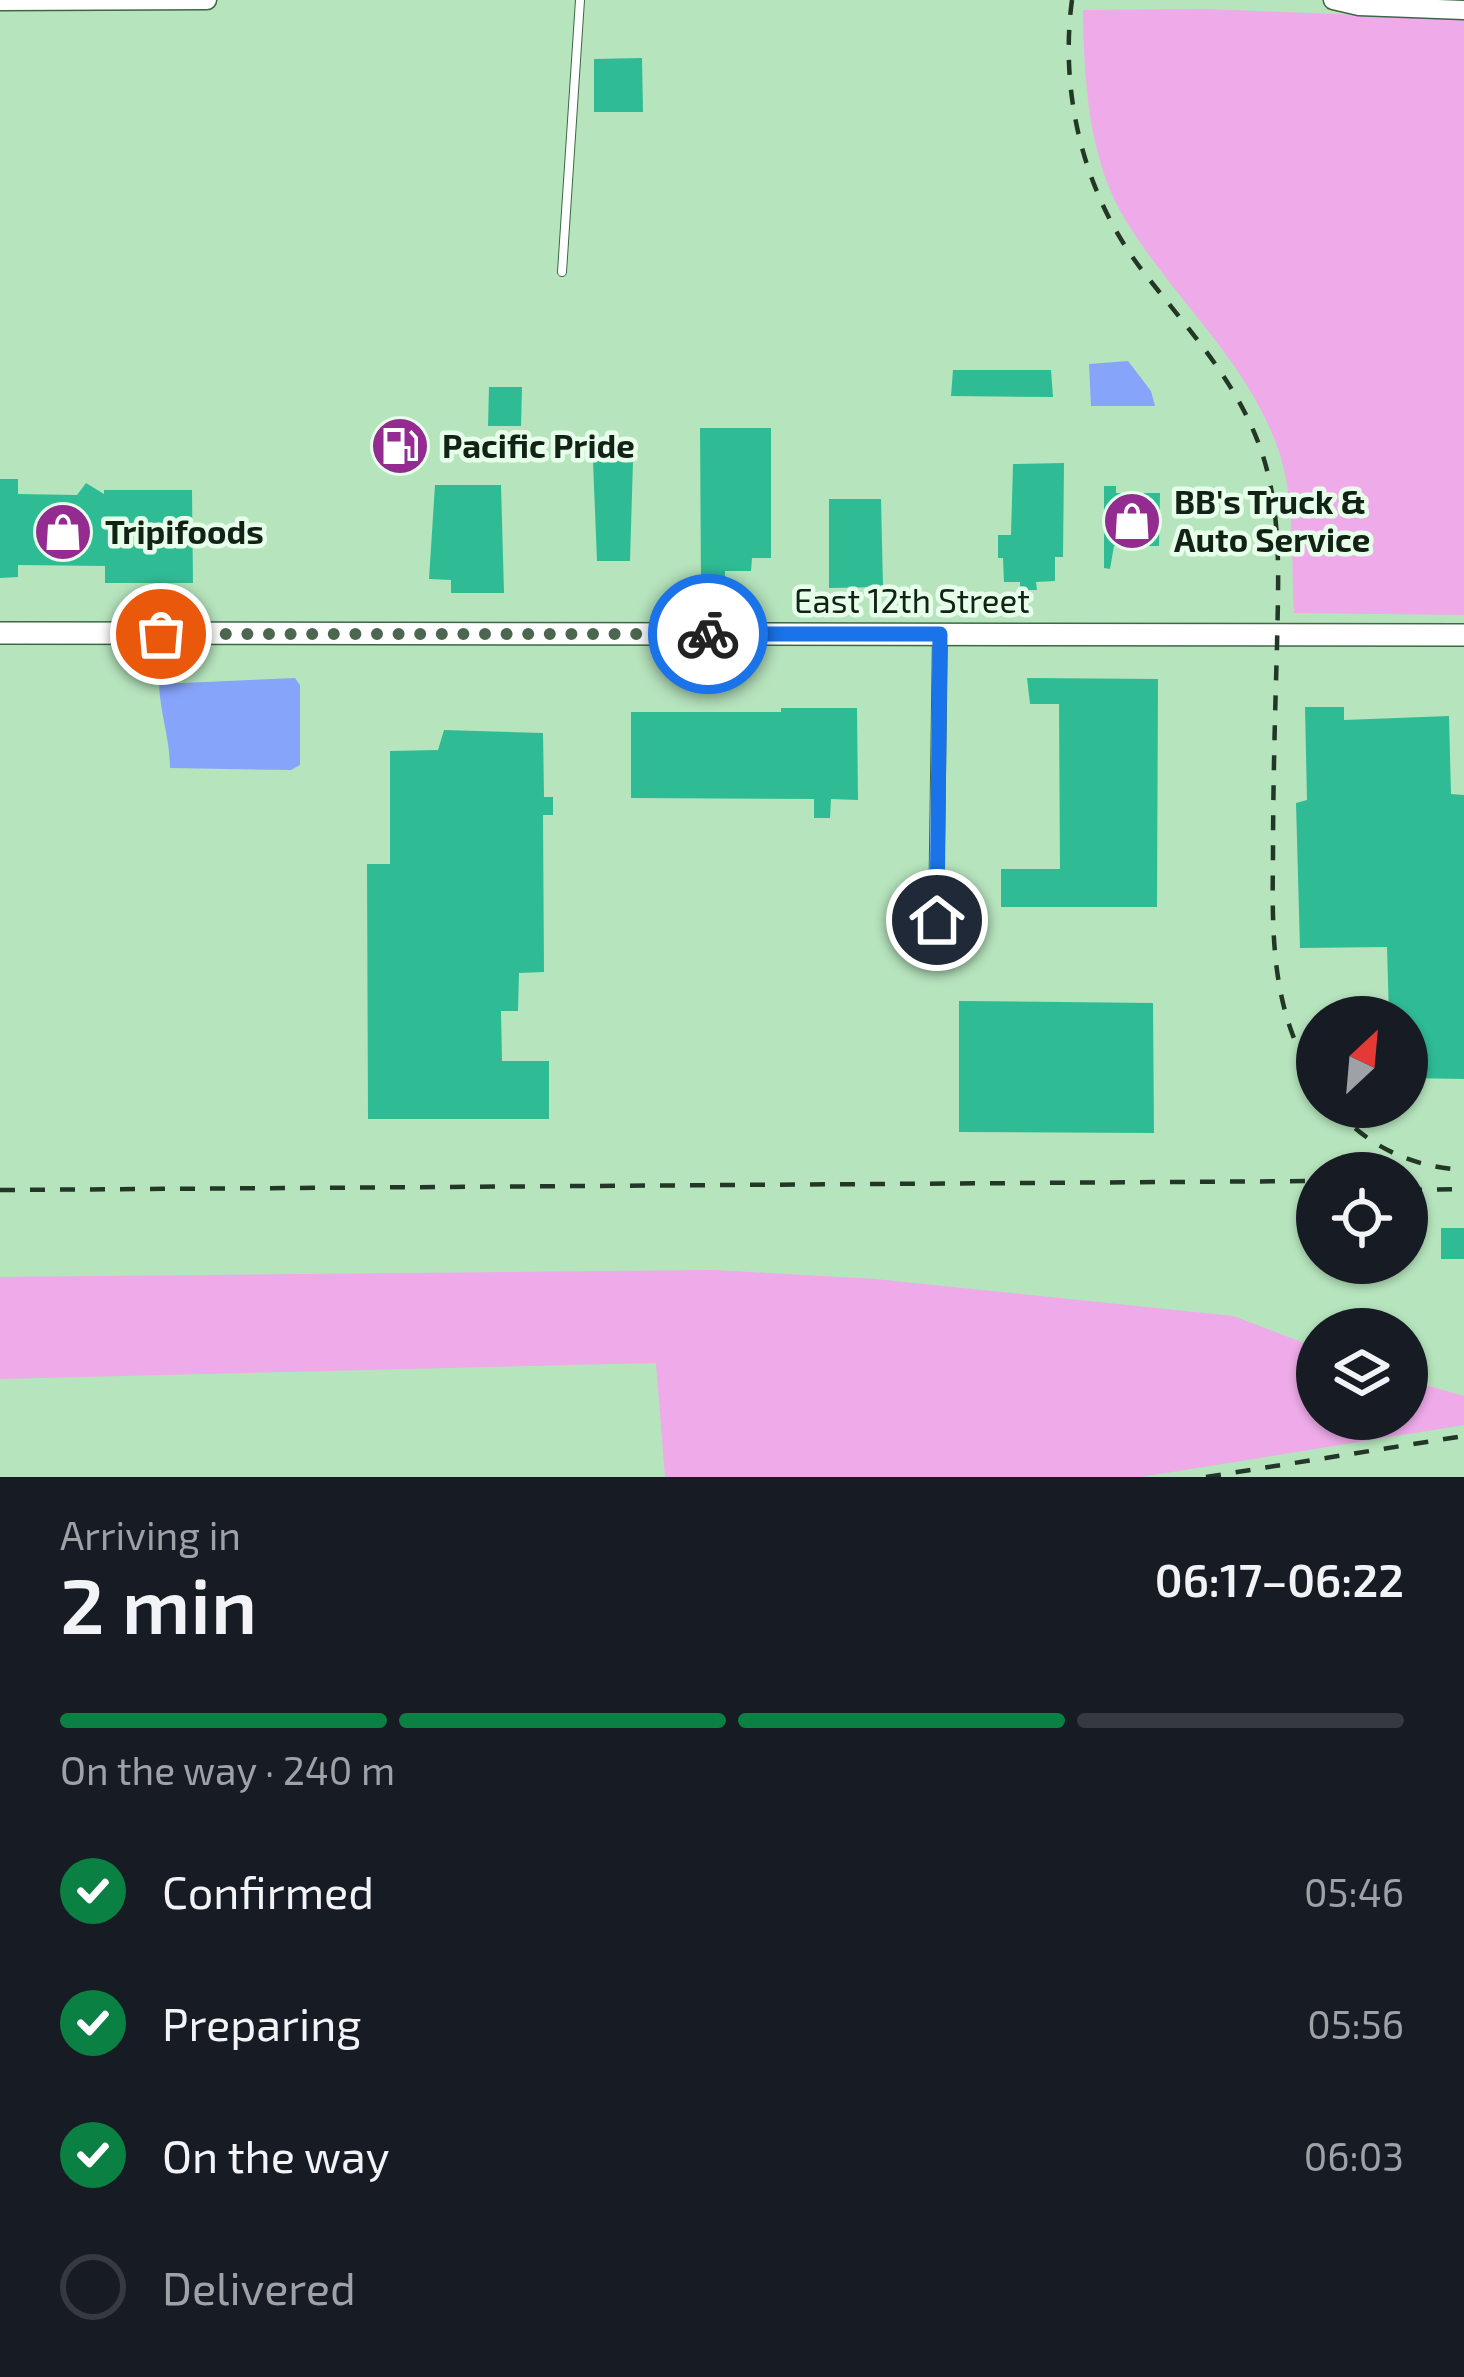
<!DOCTYPE html>
<meta charset="utf-8">
<style>
body{margin:0;font-family:"Exo 2",sans-serif;background:#20242c;color:#f1f3f6;height:100vh;display:flex;flex-direction:column;font-size:45px;white-space:nowrap}
*{box-sizing:border-box;margin:0}
p{font-size:39px;color:#9ea1a6}
.icon{flex:none;width:66px;height:66px;fill:none;stroke:currentColor;stroke-width:2;stroke-linecap:round;stroke-linejoin:round}
.map{position:relative;height:1477px;overflow:hidden}
.panel{display:flex;flex-direction:column;background:#171b24;flex:1}
.panel>*{flex:none}
.needle{width:78px;rotate:26deg}
.tools{position:absolute;left:1296px;top:996px;display:grid;gap:24px}
.tools a{display:grid;place-items:center;width:132px;height:132px;border-radius:50%;background:#171b24;box-shadow:0 3px 9px #0004;font-size:60px}
.pin{position:absolute;display:grid;place-items:center;width:102px;height:102px;color:#fff;margin:-51px;border:6px solid #fff;border-radius:50%;box-shadow:0 3px 12px #0007}
.courier{position:absolute;display:grid;place-items:center;width:120px;height:120px;margin:-60px;border:9px solid #1a73e8;border-radius:50%;background:#fff;color:#222;box-shadow:0 3px 15px #0007}
.overview em{font-style:normal;font-weight:600}
.overview div{display:flex;flex-direction:column-reverse}
.overview{display:flex;align-items:center;justify-content:space-between;height:204px;padding:0 60px}
h1{font-size:78px;font-weight:600;line-height:90px}
.bar{display:grid;grid-template-columns:repeat(4,1fr);gap:18px 12px;align-content:center;height:144px;padding:0 60px}
.bar i{height:15px;border-radius:9px;background:#363941}
.bar .selected{background:#0b8043}
.bar p{grid-column:span 4}
ol{padding:0 60px;list-style:none}
li{display:flex;align-items:center;gap:36px;height:132px}
li p{margin-inline-start:auto}
li .icon{padding:12px;border-radius:50%;background:#0b8043;color:#fff;stroke-width:4}
li:last-child{color:#9ea1a6}
li i{width:66px;height:66px;border:6px solid #363941;border-radius:50%}
.map>svg:first-child{display:block}
.green{fill:#eeaae9}
.water{fill:#87a4fb}
.building{fill:#2fbc95}
.lines{fill:none;stroke-linecap:round;stroke-linejoin:round}
.service-casing{stroke:#3d6745;stroke-width:10}
.minor-casing{stroke:#3d6745;stroke-width:16}
.tertiary-casing{stroke:#3d6745;stroke-width:21}
.primary-casing{stroke:#3d6745;stroke-width:24}
.service{stroke:#fff;stroke-width:8}
.minor{stroke:#fff;stroke-width:14}
.tertiary{stroke:#fff;stroke-width:18}
.primary{stroke:#fff;stroke-width:21}
.rail{stroke:#233726;stroke-width:4.5;stroke-dasharray:15 15;stroke-linecap:butt}
.done{stroke:#4b6750;stroke-width:12;stroke-dasharray:0 21.6}
.route{stroke:#1a73e8;stroke-width:15}
.labels{text-anchor:middle;stroke-width:9;stroke-linejoin:round;paint-order:stroke}
.poi-label{font-size:33px;font-weight:bold;fill:#122315;stroke:#e7ffea;text-anchor:start}
.street-label{font-size:33px;fill:#122315;stroke:#e7ffea}
</style>
<div class="map">
<svg width="1464" height="1477" viewBox="0 0 1464 1477">
<rect width="100%" height="100%" fill="#b6e4bd"/>
<path class="green" d="M1204,9L1464,19V615L1294,613C1291,564 1295,505 1281,458C1252,363 1171,298 1122,214C1088,154 1084,78 1083,10Z
M713,1270L875,1279L1233,1316L1317,1348V1419H1407V1380L1464,1396V1425L1141,1477H665L656,1363L0,1379V1277Z"/>
<path class="water" d="M1128,361L1151,391L1155,406H1091L1089,364Z
M295,678L300,685V765L291,770L170,768C170,739 160,713 159,684Z"/>
<path class="building" d="M642,58L643,112H594V59Z
M953,370H1051L1053,397L951,396Z
M489,387H522L521,426H488Z
M700,428H771V558H752L751,571H725V583L701,584Z
M601,457L633,461L630,561H597L593,461Z
M1064,463L1063,557H1055V581L1036,582L1037,590H1020V582H1004L1003,558H998V535H1011L1013,464Z
M0,479H18V494L77,495L86,483L104,494V490H192L193,583H105V566L18,565V577L0,578Z
M435,485H501L504,593H451V580L429,579Z
M1104,486H1116V493H1160L1159,546H1114L1110,569L1104,568Z
M829,499H881L883,587L829,588Z
M1027,678L1158,679L1157,907H1001V869H1060L1059,704H1030Z
M1305,707H1344V720L1449,716L1451,794L1464,795V1079L1407,1078V1017H1389L1387,947L1300,948L1296,803L1307,800Z
M781,708H857L858,800L831,799L830,818H814V799L631,798V712H781Z
M444,730L543,733L544,797H553V815H543L544,972L519,973L518,1011H501L502,1061H549V1119H368L367,864H390V751L438,750Z
M959,1001L1153,1003L1154,1133L959,1132Z
M1441,1228H1464V1259H1441Z"/>
<g class="lines">
<g class="service-casing">
<path id="service" d="M562,272L580,0"/>
</g>
<g class="minor-casing">
<path id="minor" d="M936,919L940,634"/>
</g>
<g class="tertiary-casing">
<path id="tertiary" d="M1333,0L1359,6L1464,10
M0,1L207,0"/>
</g>
<g class="primary-casing">
<path id="primary" d="M0,633L1464,635"/>
</g>
<use href="#service" class="service"/>
<use href="#minor" class="minor"/>
<use href="#tertiary" class="tertiary"/>
<use href="#primary" class="primary"/>
<path class="rail" d="M1072,0C1059,96 1085,198 1145,274C1196,339 1253,399 1270,483C1281,536 1278,592 1277,646C1275,716 1273,785 1273,855C1272,937 1271,1012 1317,1083
M1334,1107C1368,1147 1412,1167 1464,1170
M0,1190L1317,1181
M1407,1190L1464,1189
M1206,1477L1464,1436"/>
</g>
<g class="lines">
<path class="done" d="M161,634H708"/>
<path class="route" d="M708,634H940L937,920"/>
</g>
<defs>
<g id="fuel-disc" transform="scale(3)"><circle r="9.5" fill="#932b90" stroke="#e7ffea"/><path d="M-5.5-6h7V0h2V4h1.3V-2.5L3-4.5l.8-.8L6-3V5H2.5V1h-1V6h-7ZM-4.2-4.7v3.2H.2V-4.7Z" fill="#fff"/></g>
<g id="shop-disc" transform="scale(3)"><circle r="9.5" fill="#932b90" stroke="#e7ffea"/><path d="M-5-2.5h2.3a2.7 3.5 0 0 1 5.4 0H5L5.5 6h-11ZM-1.5-2.5h3a1.5 2.3 0 0 0-3 0Z" fill="#fff"/></g>
</defs>
<g fill-rule="evenodd">
<use href="#fuel-disc" x="400" y="446"/>
<use href="#shop-disc" x="1132" y="521"/>
<use href="#shop-disc" x="63" y="532"/>
</g>
<g class="labels">
<g class="poi-label">
<text x="442" y="458">Pacific Pride</text>
<text x="1174" y="514">BB's Truck &amp;<tspan x="1174" dy="38">Auto Service</tspan></text>
<text x="105" y="544">Tripifoods</text>
</g>
<g class="street-label">
<text x="912" y="613">East 12th Street</text>
</g>
</g>
</svg>
<div class="tools">
<a><svg class="needle" viewBox="-14 -14 28 28"><path d="M0-13l5 13h-10z" fill="#e53935"/><path d="M0 13l5-13h-10z" fill="#9ea1a6"/></svg></a>
<a><svg class="icon" aria-label="locate" viewBox="0 0 24 24"><circle cx="12" cy="12" r="6"/><path d="M12 2v4M12 18v4M2 12h4M18 12h4"/></svg></a>
<a><svg class="icon" aria-label="layers" viewBox="0 0 24 24"><path d="M12 4l9 5-9 5-9-5zM3 14l9 5 9-5"/></svg></a>
</div>
<div class="pin" style="left:161px;top:634px;background:#ea580c"><svg class="icon" aria-label="bag" viewBox="0 0 24 24"><path d="M5 8h14l-1 12H6zM9 8a3 3 0 0 1 6 0"/></svg></div>
<div class="pin" style="left:937px;top:920px;background:#1f2937"><svg class="icon" aria-label="home" viewBox="0 0 24 24"><path d="M3 11l9-7 9 7M6 9v11h12V9"/></svg></div>
<div class="courier" style="left:708px;top:634px"><svg class="icon" aria-label="bike" viewBox="0 0 24 24"><circle cx="6" cy="16" r="4"/><circle cx="18" cy="16" r="4"/><path d="M6 16l4-8h5l3 8M10 8l3 8H6M13 5h3"/></svg></div>
</div>
<section class="panel">
<div class="overview"><div><h1>2 min</h1><p>Arriving in</p></div><em>06:17–06:22</em></div>
<div class="bar"><i class="selected"></i><i class="selected"></i><i class="selected"></i><i></i><p>On the way · 240 m</p></div>
<ol>
<li><svg class="icon" aria-label="check" viewBox="0 0 24 24"><path d="M5 12l5 5 9-10"/></svg>Confirmed<p>05:46</p></li>
<li><svg class="icon" aria-label="check" viewBox="0 0 24 24"><path d="M5 12l5 5 9-10"/></svg>Preparing<p>05:56</p></li>
<li><svg class="icon" aria-label="check" viewBox="0 0 24 24"><path d="M5 12l5 5 9-10"/></svg>On the way<p>06:03</p></li>
<li><i></i>Delivered</li>
</ol>
</section>
